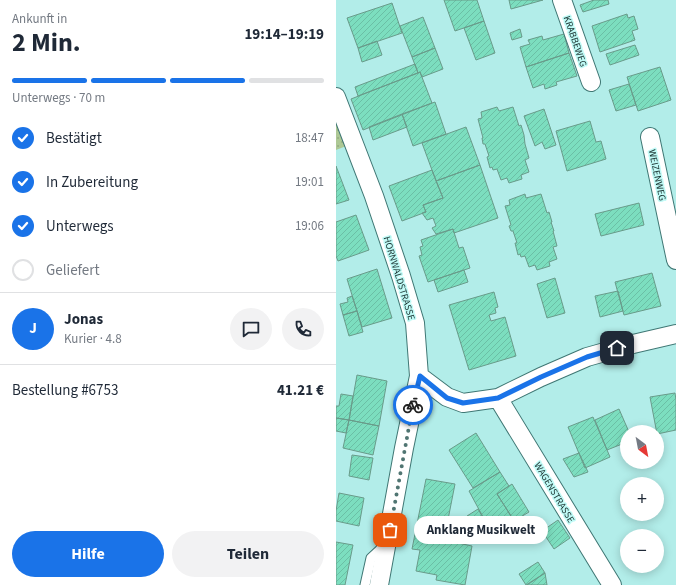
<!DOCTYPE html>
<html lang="de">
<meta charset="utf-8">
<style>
body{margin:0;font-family:"Source Sans 3",sans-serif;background:#f2f2f3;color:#1f2937;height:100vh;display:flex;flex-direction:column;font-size:15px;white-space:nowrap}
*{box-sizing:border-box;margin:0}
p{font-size:13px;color:#747a83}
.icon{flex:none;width:22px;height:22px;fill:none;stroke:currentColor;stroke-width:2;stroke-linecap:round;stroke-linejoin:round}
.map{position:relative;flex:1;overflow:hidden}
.sheet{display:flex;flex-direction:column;background:#fff;width:336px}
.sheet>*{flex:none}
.needle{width:26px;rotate:148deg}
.controls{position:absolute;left:284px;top:425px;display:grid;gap:8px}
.controls a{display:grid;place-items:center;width:44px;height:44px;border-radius:50%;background:#fff;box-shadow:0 2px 10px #0003;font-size:20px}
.pin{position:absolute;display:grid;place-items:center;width:34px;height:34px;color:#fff;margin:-17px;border-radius:8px;box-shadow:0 2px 6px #0006}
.courier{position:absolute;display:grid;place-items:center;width:40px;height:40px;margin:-20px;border:3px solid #1a73e8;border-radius:50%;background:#fff;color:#222;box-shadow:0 1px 5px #0007}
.bubble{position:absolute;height:28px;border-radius:14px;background:#fff;box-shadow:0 2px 10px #0003;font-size:13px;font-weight:700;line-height:28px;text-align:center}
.overview em{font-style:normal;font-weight:700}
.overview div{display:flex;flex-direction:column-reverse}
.overview{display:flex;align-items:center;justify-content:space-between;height:68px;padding:0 12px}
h1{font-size:26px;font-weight:700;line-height:30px}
.bar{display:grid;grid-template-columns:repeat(4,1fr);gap:6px 4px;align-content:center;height:48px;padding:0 12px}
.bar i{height:5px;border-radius:3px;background:#e0e1e3}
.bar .on{background:#1a73e8}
.bar p{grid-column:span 4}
.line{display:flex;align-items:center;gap:10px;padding:0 12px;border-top:1px solid #e0e1e3}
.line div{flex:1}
.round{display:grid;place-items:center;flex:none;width:42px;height:42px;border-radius:21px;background:#f2f2f3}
ol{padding:0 12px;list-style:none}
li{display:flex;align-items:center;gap:12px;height:44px}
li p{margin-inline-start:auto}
li .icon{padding:4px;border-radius:50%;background:#1a73e8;color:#fff;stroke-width:4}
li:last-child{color:#747a83}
li i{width:22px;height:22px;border:2px solid #e0e1e3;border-radius:50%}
.button{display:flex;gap:8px;margin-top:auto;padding:8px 12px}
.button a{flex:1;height:46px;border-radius:24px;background:#1a73e8;color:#fff;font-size:16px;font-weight:700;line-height:46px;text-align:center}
.button a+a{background:#f2f2f3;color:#1f2937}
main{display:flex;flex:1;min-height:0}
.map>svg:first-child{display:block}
.green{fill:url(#green-dots)}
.building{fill:url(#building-hatch);stroke:#699b8a}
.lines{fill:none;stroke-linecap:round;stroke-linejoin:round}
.lane-casing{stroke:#3f7774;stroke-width:11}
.street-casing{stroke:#3f7774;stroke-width:20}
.lane{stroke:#fff;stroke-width:9}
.street{stroke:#fff;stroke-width:18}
.done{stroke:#507572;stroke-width:4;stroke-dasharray:0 7.2}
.route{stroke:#1a73e8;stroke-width:5}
.labels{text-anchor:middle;stroke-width:3;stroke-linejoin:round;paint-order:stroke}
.street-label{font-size:10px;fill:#1c3432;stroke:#bffaf6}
</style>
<main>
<section class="sheet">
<div class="overview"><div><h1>2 Min.</h1><p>Ankunft in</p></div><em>19:14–19:19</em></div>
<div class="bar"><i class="on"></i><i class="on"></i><i class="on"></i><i></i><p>Unterwegs · 70 m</p></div>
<ol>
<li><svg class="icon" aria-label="check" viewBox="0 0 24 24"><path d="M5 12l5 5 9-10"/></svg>Bestätigt<p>18:47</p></li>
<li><svg class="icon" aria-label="check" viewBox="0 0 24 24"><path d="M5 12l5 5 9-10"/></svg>In Zubereitung<p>19:01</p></li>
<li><svg class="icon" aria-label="check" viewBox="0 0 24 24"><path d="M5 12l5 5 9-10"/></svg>Unterwegs<p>19:06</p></li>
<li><i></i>Geliefert</li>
</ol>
<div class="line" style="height:72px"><b class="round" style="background:#1a73e8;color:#fff">J</b><div><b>Jonas</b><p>Kurier · 4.8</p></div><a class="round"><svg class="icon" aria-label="chat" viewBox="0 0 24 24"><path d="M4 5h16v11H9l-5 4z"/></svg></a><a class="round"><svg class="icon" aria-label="phone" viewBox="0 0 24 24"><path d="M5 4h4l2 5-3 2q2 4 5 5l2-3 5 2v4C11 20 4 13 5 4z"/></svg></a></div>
<div class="line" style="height:52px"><div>Bestellung #6753</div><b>41.21 €</b></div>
<div class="button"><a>Hilfe</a><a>Teilen</a></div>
</section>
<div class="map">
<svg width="340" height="585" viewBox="0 0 340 585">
<defs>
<pattern id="green-dots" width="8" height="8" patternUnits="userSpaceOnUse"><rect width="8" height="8" fill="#adc895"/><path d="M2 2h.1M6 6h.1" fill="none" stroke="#94ac81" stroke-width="1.8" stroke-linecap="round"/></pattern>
<pattern id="building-hatch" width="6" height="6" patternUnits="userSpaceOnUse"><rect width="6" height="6" fill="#7cdebf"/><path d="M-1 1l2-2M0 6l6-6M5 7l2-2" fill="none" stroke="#6bbfa5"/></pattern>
</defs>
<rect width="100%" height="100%" fill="#b2ede9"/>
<path class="green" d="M0,97L18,143L0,150Z"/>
<path class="building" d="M108,0H141L148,21L119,31Z
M173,0H207L175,9Z
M258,0H272L273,4L247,12L244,5Z
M56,3L66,33L22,48L11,18Z
M291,14L292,18L298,16L302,29L296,31L299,40L264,52L256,26Z
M87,17L99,48L76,57L64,26Z
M148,21L159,53L140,60L128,28Z
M184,29L186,37L176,40L174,33Z
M228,34L233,53L190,67L184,47L194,44L192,40L206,36L207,40Z
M41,41L46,55L26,62L22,48Z
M299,45L303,55L274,65L270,54Z
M99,48L107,69L86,77L84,72L82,73L76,57Z
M233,53L241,76L220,82L221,85L209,89L208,84L197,88L190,67Z
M79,64L82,73L22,96L19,87Z
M324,67L335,100L302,111L291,77Z
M84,72L96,103L27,130L15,99Z
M293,84L300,105L280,111L273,90Z
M99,102L110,134L77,146L66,114Z
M161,107L163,111L177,107L183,126L185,125L188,135L189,144L193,158L189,160L193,172L185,175L186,179L173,183L171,178L165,180L161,169L157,170L156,167L154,168L151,157L153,156L149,144H147L146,138H147L142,119L146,118L145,112Z
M208,109L220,145L209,149L206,142L199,146L188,116Z
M66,114L71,127L37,140L33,127Z
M254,121L260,142L265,141L270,159L231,171L220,131Z
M130,127L144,165L100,181L86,143Z
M144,165L162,218L118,233L117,229L100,234L96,228L100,226L97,218L91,220L86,213L90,212L87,205L107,198L100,181Z
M0,166L13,200L0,204Z
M96,170L107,198L87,205L90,212L66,221L53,186Z
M189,194L190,198L205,194L211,213L213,212L216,222H215L218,231H217L221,246L217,247L221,259L213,262L214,266L201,270L199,265L193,267L189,256L185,257L184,254L182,255L179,243H181L177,231H175L173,226L175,225L169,206L174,205L173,200Z
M303,203L308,225L265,236L259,214Z
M20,215L33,250L2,261L0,256V222Z
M117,229L123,248L127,247L134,268L92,282L83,256L86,255L84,247L87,246L85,240Z
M41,269L56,318L26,327L11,279Z
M128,270L132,282L102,292L98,280Z
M316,273L325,306L288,315L279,282Z
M219,278L229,313L211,318L201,284Z
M282,291L287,311L264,317L259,296Z
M158,292L162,307L159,308L160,313L153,315L155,321L169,317L180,356L133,370L113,305Z
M16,296L21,311L7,315L4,304L12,302L11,298Z
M21,311L27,332L13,336L7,315Z
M21,375L51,381L43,426L13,420Z
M339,393L340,400V430L321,434L314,397Z
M5,394L17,396L13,420L0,418V406H3Z
M283,409L293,432H291V442L271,450L259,420Z
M257,417L274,457L249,468L232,427Z
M0,418L13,420L10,433L0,431Z
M13,420L43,426L37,455L7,448Z
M140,433L164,472L137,488L113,450Z
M243,453L252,472L238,477L227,459Z
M16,455L37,458L33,480L13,476Z
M164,472L173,486L161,494L177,519L157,531L155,527L153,528L133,491Z
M90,479L119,484L108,540L136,546L129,585L100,580L101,575L80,571L84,550L76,549Z
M176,484L193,512L178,521L161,494Z
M3,493L28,498L23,526L0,521V511Z
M142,509L153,528L143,535L131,516Z
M222,520L234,538L218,549L206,531Z
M0,542L17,545L9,585H0Z
M202,562L209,573L190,585L183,574Z
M209,573L211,585H191Z"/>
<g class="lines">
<g class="lane-casing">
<path id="lane" d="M29,585L35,558L48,546"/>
</g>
<g class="street-casing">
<path id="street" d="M226,0L255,82
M0,97L38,196L65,276L79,323L83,376L68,448L43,585
M314,137L340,260
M83,376L111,397L127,403L162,398L205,377L251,357L297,344L340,334
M162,398L276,585"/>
</g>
<use href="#lane" class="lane"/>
<use href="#street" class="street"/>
</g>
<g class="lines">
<path class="done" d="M54,530L77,405"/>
<path class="route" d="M77,405L84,376L111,398L127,403L162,398L205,377L251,357L281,348"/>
</g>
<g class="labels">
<g class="street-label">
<text transform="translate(240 41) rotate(71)" y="4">KRABBEWEG</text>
<text transform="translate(322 175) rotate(78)" y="4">WEIZENWEG</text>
<text transform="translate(64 278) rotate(73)" y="4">HORNWALDSTRASSE</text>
<text transform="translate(219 492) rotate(59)" y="4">WAGENSTRASSE</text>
</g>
</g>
</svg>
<div class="controls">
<a><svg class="needle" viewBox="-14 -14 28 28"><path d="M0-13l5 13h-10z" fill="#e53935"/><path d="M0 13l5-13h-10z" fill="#747a83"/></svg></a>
<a>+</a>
<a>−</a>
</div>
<div class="pin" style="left:54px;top:530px;background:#ea580c"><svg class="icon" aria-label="bag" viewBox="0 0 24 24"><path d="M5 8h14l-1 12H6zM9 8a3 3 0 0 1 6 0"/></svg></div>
<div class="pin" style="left:281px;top:348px;background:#1f2937"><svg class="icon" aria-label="home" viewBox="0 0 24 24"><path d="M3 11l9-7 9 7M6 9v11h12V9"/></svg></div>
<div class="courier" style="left:77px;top:405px"><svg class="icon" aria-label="bike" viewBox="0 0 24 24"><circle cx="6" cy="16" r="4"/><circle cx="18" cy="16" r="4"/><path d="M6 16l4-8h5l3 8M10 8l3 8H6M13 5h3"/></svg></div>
<div class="bubble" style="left:78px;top:516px;width:134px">Anklang Musikwelt</div>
</div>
</main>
